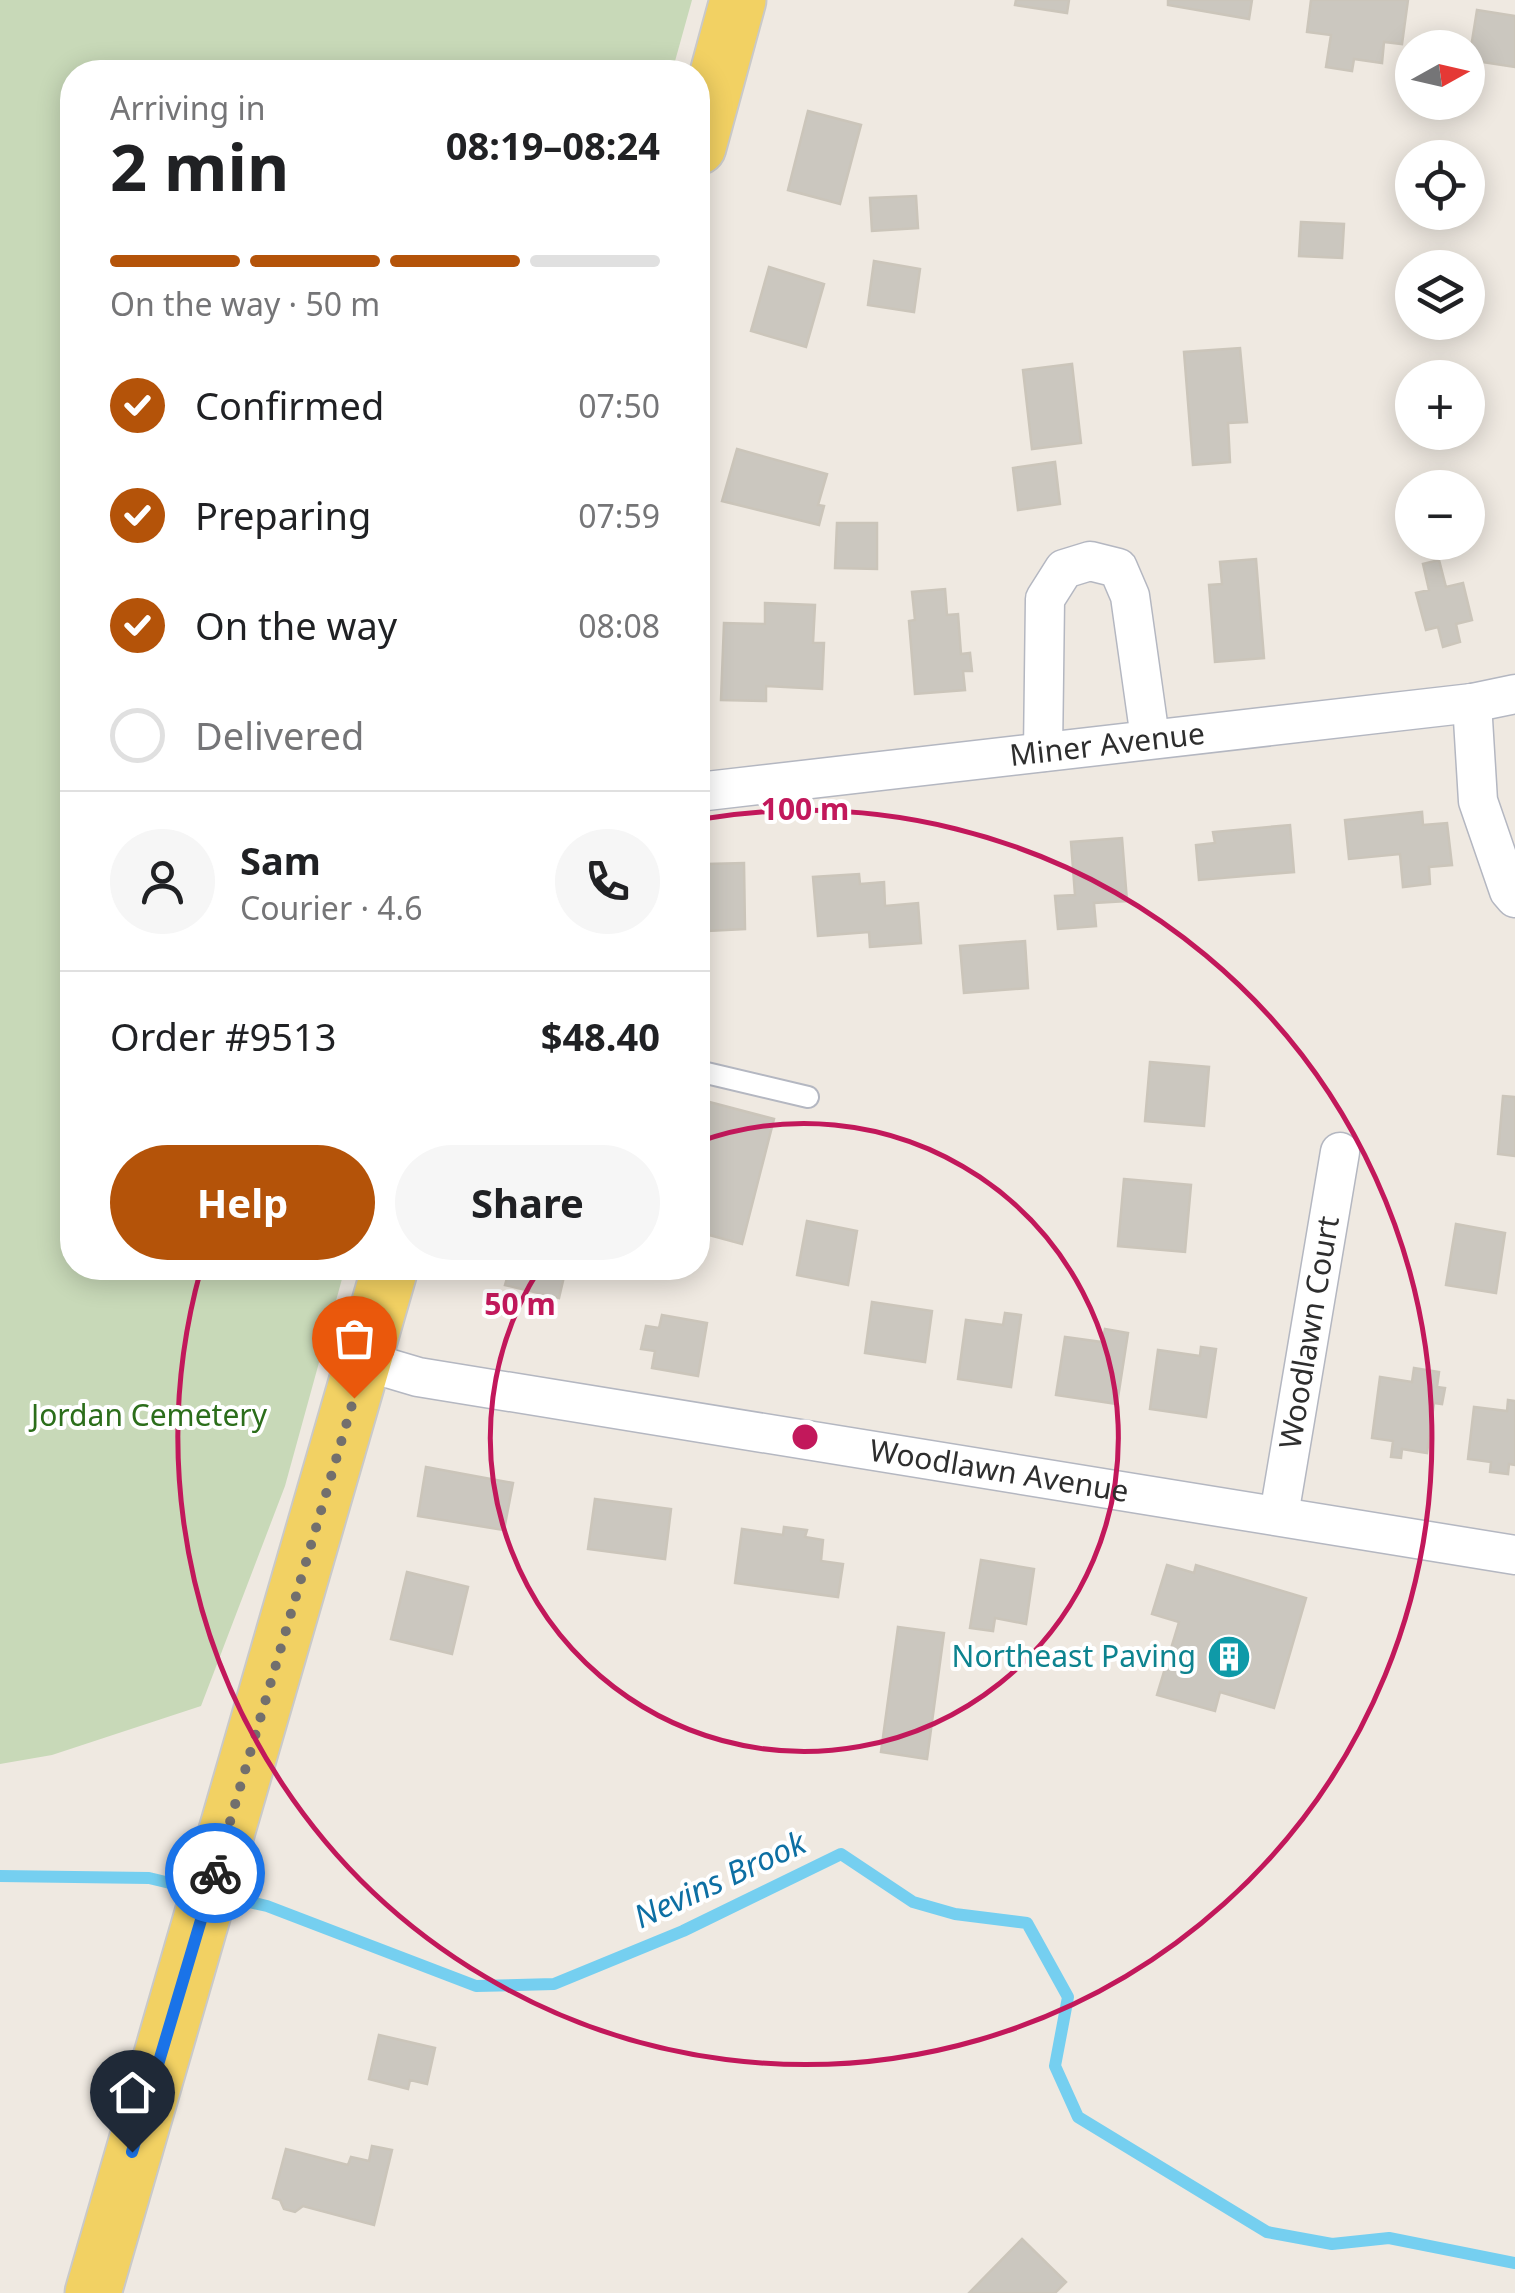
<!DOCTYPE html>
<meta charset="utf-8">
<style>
body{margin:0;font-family:"Noto Sans",sans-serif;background:#f6f6f6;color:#202124;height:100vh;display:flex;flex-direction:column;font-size:38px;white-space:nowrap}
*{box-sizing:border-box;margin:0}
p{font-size:32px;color:#757577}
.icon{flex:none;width:55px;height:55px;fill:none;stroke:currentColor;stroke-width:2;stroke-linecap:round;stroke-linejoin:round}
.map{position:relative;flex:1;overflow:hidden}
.sheet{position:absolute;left:60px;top:60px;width:650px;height:1220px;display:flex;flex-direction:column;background:#fff;border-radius:40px;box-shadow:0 5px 25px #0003}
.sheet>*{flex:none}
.needle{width:65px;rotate:82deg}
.fabs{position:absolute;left:1395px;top:30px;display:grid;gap:20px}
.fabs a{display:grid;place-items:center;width:90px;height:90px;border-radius:50%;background:#fff;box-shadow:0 5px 25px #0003;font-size:50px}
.pin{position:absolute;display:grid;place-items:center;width:85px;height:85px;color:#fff;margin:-102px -42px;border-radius:50% 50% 50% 0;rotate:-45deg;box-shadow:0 0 10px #0007}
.pin .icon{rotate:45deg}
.courier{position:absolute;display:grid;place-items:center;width:100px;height:100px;margin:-50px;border:8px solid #1a73e8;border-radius:50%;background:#fff;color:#222;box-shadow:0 2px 12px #0007}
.overview em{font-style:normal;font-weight:700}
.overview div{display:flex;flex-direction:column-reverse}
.overview{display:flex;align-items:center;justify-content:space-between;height:170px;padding:0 50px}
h1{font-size:65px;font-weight:700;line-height:75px}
.bar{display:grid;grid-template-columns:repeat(4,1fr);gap:15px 10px;align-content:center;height:120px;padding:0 50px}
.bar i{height:12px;border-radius:8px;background:#e0e0e0}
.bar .selected{background:#b45309}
.bar p{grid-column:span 4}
.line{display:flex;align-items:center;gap:25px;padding:0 50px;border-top:2px solid #e0e0e0}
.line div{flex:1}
.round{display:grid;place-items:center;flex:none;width:105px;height:105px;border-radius:52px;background:#f6f6f6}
ol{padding:0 50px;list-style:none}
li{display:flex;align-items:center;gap:30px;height:110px}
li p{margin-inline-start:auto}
li .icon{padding:10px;border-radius:50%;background:#b45309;color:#fff;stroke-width:4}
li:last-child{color:#757577}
li i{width:55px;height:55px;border:5px solid #e0e0e0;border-radius:50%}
.primary-button{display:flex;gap:20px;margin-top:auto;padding:20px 50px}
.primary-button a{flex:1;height:115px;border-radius:60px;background:#b45309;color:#fff;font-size:40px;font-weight:700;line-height:115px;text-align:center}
.primary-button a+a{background:#f6f6f6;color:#202124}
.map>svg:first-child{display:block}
.cemetery{fill:#c8d9b8}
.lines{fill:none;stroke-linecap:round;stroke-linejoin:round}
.stream{stroke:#75cff0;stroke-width:12}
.building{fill:#cbc7bf;stroke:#cbc5ba;stroke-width:2.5}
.lane-casing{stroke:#b4b7c1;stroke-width:24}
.street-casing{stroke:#b4b7c1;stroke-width:41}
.primary-casing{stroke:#c9c9c9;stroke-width:59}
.lane{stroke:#fff;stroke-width:20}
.street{stroke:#fff;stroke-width:38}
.primary{stroke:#f2d163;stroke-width:55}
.done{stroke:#726f6d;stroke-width:10;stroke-dasharray:0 18}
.route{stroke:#1a73e8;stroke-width:12}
.ring{fill:none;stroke:#c2185b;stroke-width:5}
.labels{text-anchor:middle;stroke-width:8;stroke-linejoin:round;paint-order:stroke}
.street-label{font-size:30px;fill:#2e2e2e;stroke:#fff}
.park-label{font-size:30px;fill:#2c6e1b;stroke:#fff}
.culture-label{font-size:30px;fill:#0d838f;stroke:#fff;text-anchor:end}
.water-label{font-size:32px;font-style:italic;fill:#0d6fa3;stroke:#fff}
.centre{fill:#c2185b;stroke:#fff;stroke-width:5}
.ring-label{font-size:30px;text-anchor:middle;font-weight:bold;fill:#c2185b;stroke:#fff;stroke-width:8;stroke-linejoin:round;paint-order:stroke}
</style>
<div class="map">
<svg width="1515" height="2293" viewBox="0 0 1515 2293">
<rect width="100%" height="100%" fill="#efe9e1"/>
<path class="cemetery" d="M0,0H692L672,72H72V1268H345L285,1486L201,1706L52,1755L0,1764Z"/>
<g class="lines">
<path class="stream" d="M0,1876L149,1878L195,1889
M219,1895L267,1906L476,1986L554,1984L683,1931L841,1854L913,1902L955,1914L1027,1923L1068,1997L1055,2066L1078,2117L1267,2232L1332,2244L1389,2238L1515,2263"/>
</g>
<path class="building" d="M1016,0H1069L1067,13L1015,5Z
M1168,0H1252L1249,19L1168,5Z
M1311,0H1408L1402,44L1384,42L1382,63L1354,59L1352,71L1326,67L1331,35L1307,32Z
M1477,10L1515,16V67L1469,60Z
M1417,102H1453L1452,115L1416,109Z
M808,111L861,125L840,204L788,190Z
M916,196L918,228L872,231L870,198Z
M1301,222L1344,224L1342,258L1299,256Z
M874,261L920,269L914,312L868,305Z
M769,267L824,284L806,347L751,331Z
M1240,348L1247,422L1228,423L1230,462L1193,465L1184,352Z
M1072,364L1081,443L1032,449L1023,370Z
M737,449L827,474L818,505L824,506L819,525L722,501Z
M1055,462L1060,504L1018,510L1013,468Z
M837,523H877V569L835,568Z
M1256,559L1264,658L1215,662L1209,585L1222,584L1220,562Z
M1439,560L1446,587L1463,583L1472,620L1456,624L1460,642L1443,647L1438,627L1426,630L1416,593L1429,590L1423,564Z
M945,589L947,615L958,614L961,654L970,653L972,671H963L965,690L915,694L909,621L915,620L912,592Z
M765,603L815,605L813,643H824L822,689L766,686V701L721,700L724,623L765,624Z
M1422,812L1423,825L1447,823L1452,865L1429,867L1430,884L1403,887L1400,854L1349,859L1345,820Z
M1290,825L1294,872L1199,880L1196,845L1215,843L1213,832Z
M1122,838L1127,901L1094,903L1096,926L1058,929L1055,896L1075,895L1071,842Z
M744,863L745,929L708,931L707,864Z
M859,874L860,884L884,882L885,906L918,903L921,943L870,947L869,932L818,936L813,877Z
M1025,941L1028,988L964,993L960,946Z
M1150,1062L1209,1067L1204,1126L1145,1121Z
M1503,1096L1515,1097V1156L1498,1154Z
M698,1099L774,1119L742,1244L698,1232Z
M1124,1179L1191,1185L1185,1252L1118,1246Z
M807,1221L857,1231L848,1285L797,1275Z
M1456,1224L1505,1233L1496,1293L1446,1285Z
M510,1268H566L559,1298L505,1285Z
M872,1302L932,1311L925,1362L865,1353Z
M1005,1313L1021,1315L1011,1387L958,1379L966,1320L1003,1325Z
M662,1315L707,1323L698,1376L652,1368L655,1351L641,1349L646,1326L659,1328Z
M1105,1329L1128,1333L1117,1404L1056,1395L1065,1337L1102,1342Z
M1201,1347L1216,1349L1206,1417L1150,1409L1158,1350L1200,1356Z
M1414,1368L1439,1372L1437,1387L1445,1388L1442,1404L1434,1403L1427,1453L1402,1449L1401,1458L1391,1457L1393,1441L1372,1438L1380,1377L1412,1382Z
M1508,1400L1515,1401V1465L1509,1464L1508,1474L1490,1472L1491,1462L1468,1459L1474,1407L1507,1411Z
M426,1467L513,1483L504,1530L418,1516Z
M595,1499L671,1509L665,1559L588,1549Z
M784,1527L807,1530L805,1537L823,1540L821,1561L843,1564L838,1597L735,1583L742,1529L783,1535Z
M981,1560L1034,1569L1026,1624L995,1618L993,1631L970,1628Z
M1167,1565L1194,1573L1196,1565L1306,1598L1274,1708L1220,1692L1215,1711L1157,1695L1179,1622L1152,1614Z
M407,1572L468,1587L452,1654L391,1639Z
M898,1627L944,1633L927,1759L881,1752Z
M379,2035L435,2048L427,2084L410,2080L408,2089L369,2079Z
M372,2146L392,2150L374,2225L303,2206L295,2212L284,2209L280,2200L273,2198L286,2149L348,2165L351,2157L369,2161Z
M1022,2239L1066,2282L1055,2293H969Z"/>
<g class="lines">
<g class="lane-casing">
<path id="lane" d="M698,1071L808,1097"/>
</g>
<g class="street-casing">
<g id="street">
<path d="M1472,703L1478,801L1509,891L1515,898"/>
<path d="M1043,752L1045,599L1064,569L1090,561L1118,568L1130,596L1150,738"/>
<path id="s1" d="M698,792L1472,703L1515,694"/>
<path id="s2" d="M364,1361L418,1377L1515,1555"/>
<path id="s3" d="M1279,1515L1340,1152"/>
</g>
</g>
<g class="primary-casing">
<path id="primary" d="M698,147L738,0
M93,2293L390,1268"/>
</g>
<use href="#lane" class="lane"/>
<use href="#street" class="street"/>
<use href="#primary" class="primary"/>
</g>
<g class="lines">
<path class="done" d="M215,1873L354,1398"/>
<path class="route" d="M132,2152L215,1873"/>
</g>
<g class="ring">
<path d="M698 1142A314 314 0 1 1 540 1268"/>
<path d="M702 819A627 627 0 1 1 201 1269"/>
</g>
<defs>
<g id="building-disc" transform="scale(2.25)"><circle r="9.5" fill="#0f9aa8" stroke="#fff"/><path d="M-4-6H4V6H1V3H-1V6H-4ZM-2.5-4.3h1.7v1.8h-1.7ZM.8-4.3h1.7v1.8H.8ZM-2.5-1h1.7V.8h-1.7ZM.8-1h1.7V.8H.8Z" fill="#fff"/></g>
</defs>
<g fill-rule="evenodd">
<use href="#building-disc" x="1229" y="1657"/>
</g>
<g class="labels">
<g class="street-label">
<text dy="10" stroke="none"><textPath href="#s1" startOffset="412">Miner Avenue</textPath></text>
<text dy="10" stroke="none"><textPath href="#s3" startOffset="185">Woodlawn Court</textPath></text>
<text dy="10" stroke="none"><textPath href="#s2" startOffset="645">Woodlawn Avenue</textPath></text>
</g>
<g class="park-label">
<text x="149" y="1426">Jordan Cemetery</text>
</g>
<g class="culture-label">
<text x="1196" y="1667">Northeast Paving</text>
</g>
<g class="water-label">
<text transform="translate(720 1880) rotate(-25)" y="11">Nevins Brook</text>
</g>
</g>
<circle cx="805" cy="1437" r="15" class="centre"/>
<g class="ring-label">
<text x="805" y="820">100 m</text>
<text x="520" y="1315">50 m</text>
</g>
</svg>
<div class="fabs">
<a><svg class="needle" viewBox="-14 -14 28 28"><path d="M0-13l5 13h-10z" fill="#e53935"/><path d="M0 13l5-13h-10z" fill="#757577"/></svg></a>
<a><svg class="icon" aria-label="locate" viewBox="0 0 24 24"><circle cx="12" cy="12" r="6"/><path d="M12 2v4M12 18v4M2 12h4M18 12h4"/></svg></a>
<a><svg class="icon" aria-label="layers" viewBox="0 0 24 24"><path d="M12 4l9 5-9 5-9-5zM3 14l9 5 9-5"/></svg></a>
<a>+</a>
<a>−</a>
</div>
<div class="pin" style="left:354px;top:1398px;background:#ea580c"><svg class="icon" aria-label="bag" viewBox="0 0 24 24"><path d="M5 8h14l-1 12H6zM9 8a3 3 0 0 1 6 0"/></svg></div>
<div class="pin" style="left:132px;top:2152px;background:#1f2937"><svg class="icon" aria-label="home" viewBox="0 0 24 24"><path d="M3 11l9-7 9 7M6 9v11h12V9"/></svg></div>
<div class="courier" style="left:215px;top:1873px"><svg class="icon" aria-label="bike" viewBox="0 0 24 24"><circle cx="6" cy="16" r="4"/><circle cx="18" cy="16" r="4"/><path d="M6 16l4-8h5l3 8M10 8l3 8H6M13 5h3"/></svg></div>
<section class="sheet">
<div class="overview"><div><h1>2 min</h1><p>Arriving in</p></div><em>08:19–08:24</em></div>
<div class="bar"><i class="selected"></i><i class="selected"></i><i class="selected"></i><i></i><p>On the way · 50 m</p></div>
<ol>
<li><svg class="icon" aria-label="check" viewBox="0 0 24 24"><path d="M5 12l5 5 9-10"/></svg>Confirmed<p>07:50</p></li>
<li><svg class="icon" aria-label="check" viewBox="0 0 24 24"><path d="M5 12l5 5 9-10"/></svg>Preparing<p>07:59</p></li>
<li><svg class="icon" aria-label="check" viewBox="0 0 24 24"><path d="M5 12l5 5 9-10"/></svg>On the way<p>08:08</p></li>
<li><i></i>Delivered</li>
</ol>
<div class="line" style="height:180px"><a class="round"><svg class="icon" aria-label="person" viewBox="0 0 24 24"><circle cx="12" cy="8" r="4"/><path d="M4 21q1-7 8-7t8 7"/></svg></a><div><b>Sam</b><p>Courier · 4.6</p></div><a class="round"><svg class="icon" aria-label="phone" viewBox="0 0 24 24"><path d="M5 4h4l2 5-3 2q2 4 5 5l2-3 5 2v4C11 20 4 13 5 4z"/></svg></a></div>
<div class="line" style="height:130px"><div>Order #9513</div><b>$48.40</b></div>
<div class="primary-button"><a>Help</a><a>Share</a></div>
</section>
</div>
